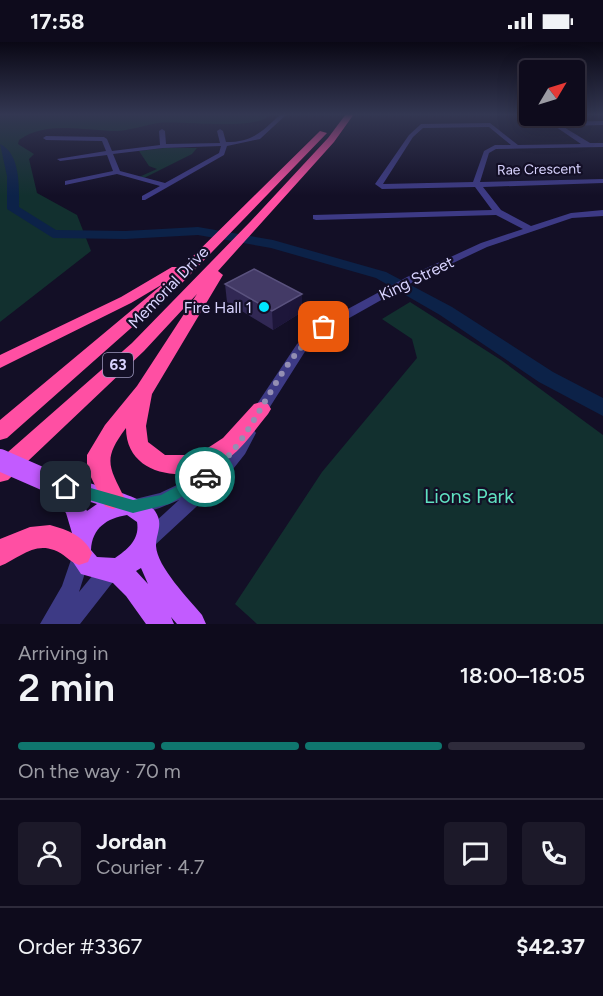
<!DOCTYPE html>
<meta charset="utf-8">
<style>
body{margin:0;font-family:Figtree,sans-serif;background:#1c1929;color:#f1f3f6;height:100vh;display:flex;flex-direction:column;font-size:22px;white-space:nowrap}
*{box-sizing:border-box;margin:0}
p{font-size:20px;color:#9b9ba3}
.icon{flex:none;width:33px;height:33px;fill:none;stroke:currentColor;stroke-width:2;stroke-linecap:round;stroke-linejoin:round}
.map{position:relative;height:582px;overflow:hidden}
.side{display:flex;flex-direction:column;background:#0e0b1c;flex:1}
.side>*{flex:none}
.needle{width:39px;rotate:52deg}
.tools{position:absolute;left:519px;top:18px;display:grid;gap:12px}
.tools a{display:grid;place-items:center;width:66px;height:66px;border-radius:6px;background:#0e0b1c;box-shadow:0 6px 24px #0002,0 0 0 2px #2e2b3b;font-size:30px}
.pin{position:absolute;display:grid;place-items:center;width:51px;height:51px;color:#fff;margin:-26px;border-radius:12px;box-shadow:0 3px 9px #0006}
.courier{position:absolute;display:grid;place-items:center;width:60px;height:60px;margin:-30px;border:4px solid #0f766e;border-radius:50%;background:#fff;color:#222;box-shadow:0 2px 8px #0007}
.headline em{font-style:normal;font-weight:600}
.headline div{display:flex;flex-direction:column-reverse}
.headline{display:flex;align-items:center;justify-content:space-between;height:102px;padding:0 18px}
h1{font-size:39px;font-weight:600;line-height:45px}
.bar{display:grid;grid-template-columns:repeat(4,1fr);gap:9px 6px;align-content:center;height:72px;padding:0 18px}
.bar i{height:8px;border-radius:4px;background:#2e2b3b}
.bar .on{background:#0f766e}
.bar p{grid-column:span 4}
.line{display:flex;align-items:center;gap:15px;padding:0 18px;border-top:2px solid #2e2b3b}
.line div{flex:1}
.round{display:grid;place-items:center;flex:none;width:63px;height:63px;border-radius:6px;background:#1c1929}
.status{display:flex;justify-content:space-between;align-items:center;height:42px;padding:0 30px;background:#0e0b1c;direction:ltr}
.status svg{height:16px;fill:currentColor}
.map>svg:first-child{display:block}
.green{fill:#12302f}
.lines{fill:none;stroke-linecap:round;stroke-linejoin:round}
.river{fill:#0c2248;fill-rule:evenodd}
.minor{fill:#3d3a85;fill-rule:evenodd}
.major{fill:#c25bff;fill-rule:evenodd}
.highway{fill:#ff4fa3;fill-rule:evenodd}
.major-bridge-far1{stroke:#c25bff;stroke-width:17}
.major-bridge{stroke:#c25bff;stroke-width:22}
.wall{fill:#312854}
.shaded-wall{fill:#1d163a}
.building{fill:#433a66;stroke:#5a527e;stroke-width:1.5}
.route{fill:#0f766e}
.done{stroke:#948fb3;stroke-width:6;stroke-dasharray:0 10.8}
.poi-dot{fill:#00e5ff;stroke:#130f26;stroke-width:2}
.labels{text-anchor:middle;stroke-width:4.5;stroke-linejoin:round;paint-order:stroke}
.far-street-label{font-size:14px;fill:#d9d4ff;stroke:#130f26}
.shield{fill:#130f26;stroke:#9e99be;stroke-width:1.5}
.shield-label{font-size:15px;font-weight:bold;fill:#d9d4ff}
.street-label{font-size:16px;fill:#d9d4ff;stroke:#130f26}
.poi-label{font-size:16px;fill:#d9d4ff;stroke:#130f26;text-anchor:end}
.near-park-label{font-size:20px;fill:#5fe0c0;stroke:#130f26}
</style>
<div class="status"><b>17:58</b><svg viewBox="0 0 49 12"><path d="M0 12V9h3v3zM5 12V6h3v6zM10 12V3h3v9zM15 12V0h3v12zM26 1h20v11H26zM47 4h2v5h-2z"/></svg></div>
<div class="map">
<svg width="603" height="582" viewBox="0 0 603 582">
<rect width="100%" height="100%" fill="#130f26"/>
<path class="green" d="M0,72H271C257,90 183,78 158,81C145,83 132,88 118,89C85,89 47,78 19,98L18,102L34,112L29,117L37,151L77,173L91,209L0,280Z
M164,106H197L192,112L144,136L139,135L157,127L149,124L139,109Z
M410,260L501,318L603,393V582H257L235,562L322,430L417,316L412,297L382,277Z"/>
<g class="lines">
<path class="river" d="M0,102C21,112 19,146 19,165L56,188L125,189L198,185L273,198L386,230L452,265L553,330L603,356V374L539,340L440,273L376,236L271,206L198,193L125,197L53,196L7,167V134Z"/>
<path class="minor" d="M281,72H287L260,97L227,104L224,113L145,158H142V154L160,144L117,132L65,143V139L113,129L107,113L60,119L57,117L106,109L102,99L46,98L43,96L46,94L104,95L107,97L112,109L160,103L159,89L162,87L165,89L166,102L220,101L217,89L220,87L223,89L226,100C254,100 262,89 281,72ZM221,104L219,111L165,141L120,129L113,112L163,106Z
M540,74H546L557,80L603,79V83L562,84L590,101H603V105L496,107L489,111L480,140L603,137V141L483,145L501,168L531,184L571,171L603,168V174L572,176L487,205L415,239L328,288L306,308L261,379L256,380L251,379L249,375L251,371L297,302L320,282L407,235L481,201L523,187L496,173L316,178L313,177V173L492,168L475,145L382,147L375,142L409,93L421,82L490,81L518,103L581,102ZM489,85L511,103H495L484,109L473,140L383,142L413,95L423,86Z
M248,385L253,387L256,391L245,412L222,441L155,503L149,506L143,503L140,497L143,491L179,458C164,464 143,475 127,469L124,464L127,459L160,451L179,442L201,427L221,409L230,408L243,387Z
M81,506L88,509L90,515L79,550L102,522L109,520L116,522L119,529L116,536L80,582H40L62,544L74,509Z"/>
<path class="major" d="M48,430C71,437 143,452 155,469C164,482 156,491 156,504C157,525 189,557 202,573L206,582H177L171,575L174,582H146L126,554L113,541L81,532L67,511L72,491L66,471L38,439L41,433ZM81,457L97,462L87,469ZM127,473L137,480C140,497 128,507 115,516L97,515L91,508C92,486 107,476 127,473ZM141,526L148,542L136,529Z"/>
<path class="highway" d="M346,72H354L334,100L218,229L223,233L152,352L146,384L148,400L165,413H197L223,396L254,362L261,360L268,362L271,367L268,372C254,389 242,408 223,420C189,442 126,436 126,386C102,418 109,424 125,457L121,464L113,467L105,464L87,427V413L105,383L137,344L197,252L144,309L8,438L0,440V417L132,301L250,180L328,96Z
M320,89L327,91L183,240L7,396L0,398V378L163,242L131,261L0,326V313L121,255L172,225H182Z
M50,483C68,488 84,494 92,511L88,520L79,523C69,520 64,511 54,508C33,500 18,517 0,524V497L30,485Z"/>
<path class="major-bridge-far1" d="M0,418L4,420"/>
<path class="major-bridge" d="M0,418L48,439"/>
</g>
<path class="wall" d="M225,242L302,270L273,288L227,260Z"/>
<path class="shaded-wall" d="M302,252V270L273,288L272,269Z"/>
<path class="building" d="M254,227L302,252L272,269L225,242Z"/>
<linearGradient id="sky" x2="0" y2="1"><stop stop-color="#0a0815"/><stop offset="0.47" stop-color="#333752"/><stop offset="1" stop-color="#333752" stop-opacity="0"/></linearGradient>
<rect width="603" height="154" fill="url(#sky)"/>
<path class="route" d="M205,429L209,431V439L169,462L133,471L66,451L60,445L66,439L133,458L161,453Z"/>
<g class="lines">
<path class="done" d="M205,435C259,397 271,322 324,285"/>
</g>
<circle class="poi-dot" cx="264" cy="265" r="6"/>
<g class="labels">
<g class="far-street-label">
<text transform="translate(539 127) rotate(-1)" y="5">Rae Crescent</text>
</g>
<rect class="shield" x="103" y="311" width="30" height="24" rx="4.5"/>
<g class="shield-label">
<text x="118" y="328">63</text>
</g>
<g class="street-label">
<text transform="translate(416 236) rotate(-26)" y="6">King Street</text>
<text transform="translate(168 245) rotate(-46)" y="6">Memorial Drive</text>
</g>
<g class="poi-label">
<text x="252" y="271">Fire Hall 1</text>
</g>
<g class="near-park-label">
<text x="469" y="461">Lions Park</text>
</g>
</g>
</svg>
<div class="tools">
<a><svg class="needle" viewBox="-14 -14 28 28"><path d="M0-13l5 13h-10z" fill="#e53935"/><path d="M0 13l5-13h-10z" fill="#9b9ba3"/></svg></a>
</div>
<div class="pin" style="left:324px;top:285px;background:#ea580c"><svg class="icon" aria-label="bag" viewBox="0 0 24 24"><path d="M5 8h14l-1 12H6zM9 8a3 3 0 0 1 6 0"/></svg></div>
<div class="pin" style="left:66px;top:445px;background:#1f2937"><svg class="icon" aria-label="home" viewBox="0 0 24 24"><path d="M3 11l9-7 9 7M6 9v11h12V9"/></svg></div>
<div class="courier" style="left:205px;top:435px"><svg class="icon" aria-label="car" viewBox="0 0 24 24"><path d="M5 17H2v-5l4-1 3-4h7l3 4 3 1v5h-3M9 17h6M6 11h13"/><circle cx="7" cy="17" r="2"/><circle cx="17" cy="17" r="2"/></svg></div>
</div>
<section class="side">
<div class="headline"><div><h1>2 min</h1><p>Arriving in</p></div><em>18:00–18:05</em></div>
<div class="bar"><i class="on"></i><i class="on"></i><i class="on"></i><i></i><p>On the way · 70 m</p></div>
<div class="line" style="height:108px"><a class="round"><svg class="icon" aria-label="person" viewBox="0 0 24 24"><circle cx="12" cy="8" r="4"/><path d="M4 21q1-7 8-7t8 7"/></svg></a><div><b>Jordan</b><p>Courier · 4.7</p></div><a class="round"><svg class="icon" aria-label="chat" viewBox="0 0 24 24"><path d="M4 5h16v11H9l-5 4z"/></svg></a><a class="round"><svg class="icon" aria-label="phone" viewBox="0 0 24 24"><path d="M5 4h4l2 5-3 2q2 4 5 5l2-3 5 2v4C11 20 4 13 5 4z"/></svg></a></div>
<div class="line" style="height:78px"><div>Order #3367</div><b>$42.37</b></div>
</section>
